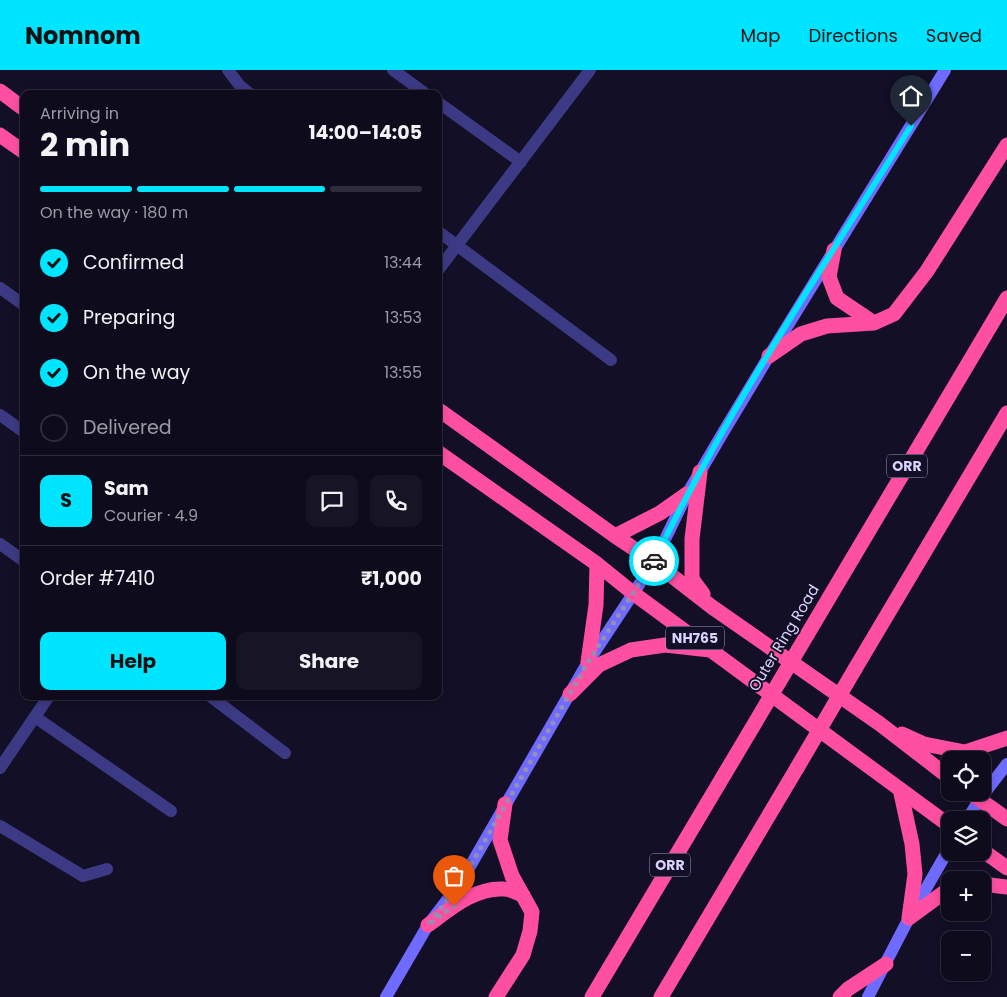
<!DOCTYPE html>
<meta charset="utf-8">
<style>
body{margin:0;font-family:Poppins,sans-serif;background:#171425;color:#f1f3f6;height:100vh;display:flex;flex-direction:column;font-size:19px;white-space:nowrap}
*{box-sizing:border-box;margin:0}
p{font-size:16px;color:#9b9ba3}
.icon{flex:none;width:28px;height:28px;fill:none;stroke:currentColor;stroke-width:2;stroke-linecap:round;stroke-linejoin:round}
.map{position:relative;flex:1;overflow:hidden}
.drawer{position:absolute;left:20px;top:20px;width:422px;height:610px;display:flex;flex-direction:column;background:#0e0b1c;border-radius:10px;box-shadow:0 2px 8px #0003,0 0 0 1px #2e2b3b}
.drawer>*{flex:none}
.fabs{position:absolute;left:941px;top:681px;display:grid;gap:10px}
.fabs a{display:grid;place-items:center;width:50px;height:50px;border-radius:10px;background:#0e0b1c;box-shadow:0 2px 8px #0003,0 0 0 1px #2e2b3b;font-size:25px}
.pin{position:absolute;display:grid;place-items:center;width:42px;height:42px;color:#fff;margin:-51px -21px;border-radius:50% 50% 50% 0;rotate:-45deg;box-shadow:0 0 5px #0007}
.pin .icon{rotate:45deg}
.courier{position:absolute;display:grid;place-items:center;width:50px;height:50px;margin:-25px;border:4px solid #00e5ff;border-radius:50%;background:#fff;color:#222;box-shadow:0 1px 6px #0007}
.head em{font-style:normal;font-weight:700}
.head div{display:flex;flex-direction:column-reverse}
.head{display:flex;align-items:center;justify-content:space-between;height:85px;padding:0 20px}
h1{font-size:32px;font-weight:700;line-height:38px}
.bar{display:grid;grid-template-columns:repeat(4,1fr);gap:8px 5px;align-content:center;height:60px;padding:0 20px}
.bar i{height:6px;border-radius:4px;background:#2e2b3b}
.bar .selected{background:#00e5ff}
.bar p{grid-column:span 4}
.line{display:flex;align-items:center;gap:12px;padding:0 20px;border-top:1px solid #2e2b3b}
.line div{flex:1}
.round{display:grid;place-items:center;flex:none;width:52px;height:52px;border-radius:10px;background:#171425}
ol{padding:0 20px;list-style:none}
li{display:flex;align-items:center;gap:15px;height:55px}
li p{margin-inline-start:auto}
li .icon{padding:5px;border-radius:50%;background:#00e5ff;color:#111;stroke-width:4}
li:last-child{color:#9b9ba3}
li i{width:28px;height:28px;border:2px solid #2e2b3b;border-radius:50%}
.button{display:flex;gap:10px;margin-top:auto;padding:10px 20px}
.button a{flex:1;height:58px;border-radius:10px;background:#00e5ff;color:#111;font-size:20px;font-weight:700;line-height:58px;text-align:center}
.button a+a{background:#171425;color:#f1f3f6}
header{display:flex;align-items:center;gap:30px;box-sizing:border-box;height:70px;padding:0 25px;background:#00e5ff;color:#111}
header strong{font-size:24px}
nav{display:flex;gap:28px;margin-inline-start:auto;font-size:18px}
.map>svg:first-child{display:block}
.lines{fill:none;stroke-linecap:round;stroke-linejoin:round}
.street{stroke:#3d3a85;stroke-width:12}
.secondary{stroke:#6f6bff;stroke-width:12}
.highway{stroke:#ff4fa3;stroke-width:15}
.highway-bridge{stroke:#ff4fa3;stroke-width:15}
.done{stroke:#948fb3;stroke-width:5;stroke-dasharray:0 9}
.route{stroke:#00e5ff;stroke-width:6}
.labels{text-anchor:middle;stroke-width:4;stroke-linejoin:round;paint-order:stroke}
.shield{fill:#130f26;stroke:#9e99be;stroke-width:1}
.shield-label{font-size:14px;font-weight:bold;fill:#d9d4ff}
.street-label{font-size:15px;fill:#d9d4ff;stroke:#130f26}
</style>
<header>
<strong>Nomnom</strong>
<nav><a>Map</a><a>Directions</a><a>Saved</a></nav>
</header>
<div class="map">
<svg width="1007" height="927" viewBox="0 0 1007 927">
<rect width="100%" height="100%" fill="#130f26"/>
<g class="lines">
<path class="street" d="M228,0L240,16L250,24
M393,0L426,24
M439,33L521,92
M439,162L611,290
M439,199L590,0
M0,218L24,235
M0,345L24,362
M0,474L24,491
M210,626L285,683
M35,647L171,741
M0,698L49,626
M0,756L83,806L107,799"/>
<path class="secondary" d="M967,750L979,730L1007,694
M386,927L428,855L461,812L588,592L654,492L687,424L724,361L769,286L945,0
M868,927L909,848L950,777"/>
<path class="highway" d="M0,21L24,39
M0,65L24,82
M834,180L829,207L837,228L874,253
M769,286L801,264L827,256L874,253L894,244L927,201L1007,75
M439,340L615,466L654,492L712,537L880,654L950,708
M439,383L597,494L633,523L950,756
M700,402L692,469V509L703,524
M615,466L660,443L687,424
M807,565L1007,228
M588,592L596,535L597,494
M855,599L1007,343
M570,624L599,595L631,580L665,575L710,580
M902,664L924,674L965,682L1007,668
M900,719L912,774L915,804L909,848
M969,722L1007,749
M982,780L1007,798
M982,814L1007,817
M909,848L950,818
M428,855C450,839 475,817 504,819C510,819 517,823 523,825
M496,927L523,885L530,861L532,842L512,806L500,770L505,734
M592,927L749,663
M661,927L797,698
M840,927L848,919L886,894"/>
<path class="highway-bridge" d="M749,663L807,565
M797,698L855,599"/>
</g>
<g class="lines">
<path class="done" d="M454,836L428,855L461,812L588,592L654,491"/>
<path class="route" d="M654,491C727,340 822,199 911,56"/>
</g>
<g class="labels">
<g class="shield">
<rect x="887" y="384.5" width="40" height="23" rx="4"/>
<rect x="666" y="556.5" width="58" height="23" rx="4"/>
<rect x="650" y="783.5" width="40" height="23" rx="4"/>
</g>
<g class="shield-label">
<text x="907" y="401">ORR</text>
<text x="695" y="573">NH765</text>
<text x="670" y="800">ORR</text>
</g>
<g class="street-label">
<text transform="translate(784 568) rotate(-59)" y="5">Outer Ring Road</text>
</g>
</g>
</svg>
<div class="fabs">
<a><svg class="icon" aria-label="locate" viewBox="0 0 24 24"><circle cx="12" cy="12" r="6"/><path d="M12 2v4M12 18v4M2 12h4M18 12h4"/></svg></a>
<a><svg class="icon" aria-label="layers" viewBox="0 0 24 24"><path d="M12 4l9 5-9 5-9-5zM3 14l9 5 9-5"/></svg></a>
<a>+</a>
<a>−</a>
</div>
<div class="pin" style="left:454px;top:836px;background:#ea580c"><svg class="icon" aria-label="bag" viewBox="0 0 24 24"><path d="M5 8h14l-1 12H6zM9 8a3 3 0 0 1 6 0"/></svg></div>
<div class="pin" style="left:911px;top:56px;background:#1f2937"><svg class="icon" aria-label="home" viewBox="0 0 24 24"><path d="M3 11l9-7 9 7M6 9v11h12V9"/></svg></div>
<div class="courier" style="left:654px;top:491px"><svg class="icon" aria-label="car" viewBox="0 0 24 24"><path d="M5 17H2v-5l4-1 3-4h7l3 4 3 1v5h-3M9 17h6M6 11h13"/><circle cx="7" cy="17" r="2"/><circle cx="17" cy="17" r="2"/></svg></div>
<section class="drawer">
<div class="head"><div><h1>2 min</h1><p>Arriving in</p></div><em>14:00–14:05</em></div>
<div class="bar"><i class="selected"></i><i class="selected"></i><i class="selected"></i><i></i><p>On the way · 180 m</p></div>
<ol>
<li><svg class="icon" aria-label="check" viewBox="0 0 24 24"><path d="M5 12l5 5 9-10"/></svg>Confirmed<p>13:44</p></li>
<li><svg class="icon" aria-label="check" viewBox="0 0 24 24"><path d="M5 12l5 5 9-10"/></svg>Preparing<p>13:53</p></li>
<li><svg class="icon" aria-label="check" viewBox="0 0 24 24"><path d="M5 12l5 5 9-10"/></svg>On the way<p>13:55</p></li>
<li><i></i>Delivered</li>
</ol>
<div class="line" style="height:90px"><b class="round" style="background:#00e5ff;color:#111">S</b><div><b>Sam</b><p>Courier · 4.9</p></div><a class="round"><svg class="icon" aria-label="chat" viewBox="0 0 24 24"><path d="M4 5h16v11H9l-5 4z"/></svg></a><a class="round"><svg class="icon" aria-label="phone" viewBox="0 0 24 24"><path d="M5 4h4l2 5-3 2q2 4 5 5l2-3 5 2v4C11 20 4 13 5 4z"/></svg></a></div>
<div class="line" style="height:65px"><div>Order #7410</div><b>₹1,000</b></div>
<div class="button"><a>Help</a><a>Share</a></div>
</section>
</div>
